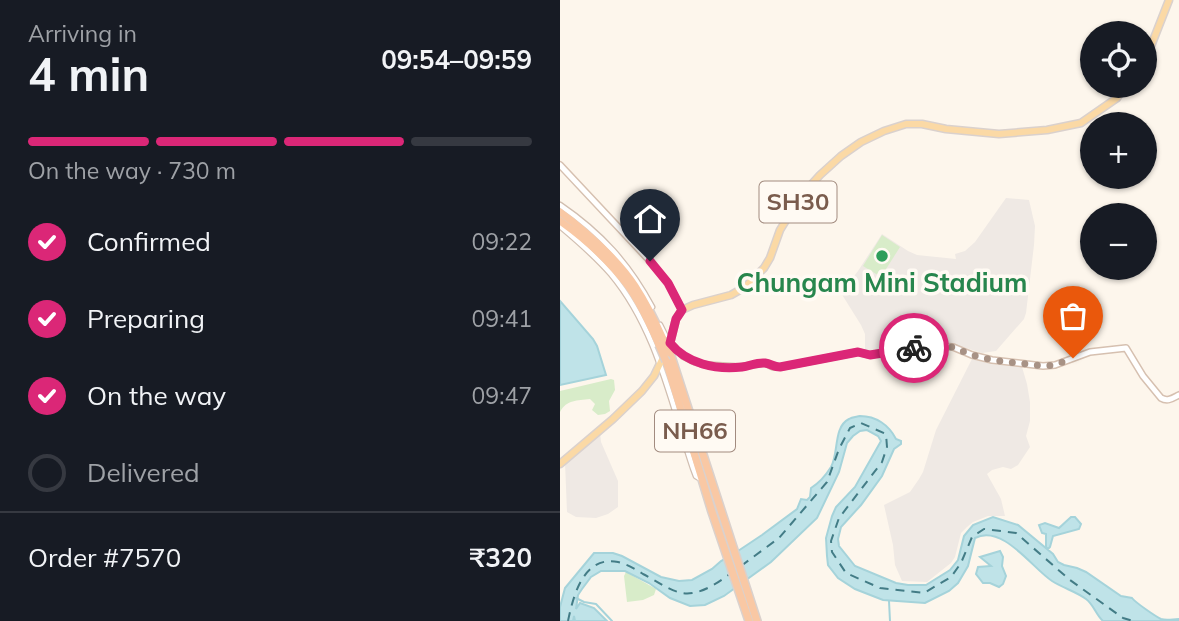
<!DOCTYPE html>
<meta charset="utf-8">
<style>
body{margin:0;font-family:Mulish,sans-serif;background:#20242c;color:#f1f3f6;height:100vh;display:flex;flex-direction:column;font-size:26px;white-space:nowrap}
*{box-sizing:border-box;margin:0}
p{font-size:23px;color:#9ea1a6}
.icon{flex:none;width:38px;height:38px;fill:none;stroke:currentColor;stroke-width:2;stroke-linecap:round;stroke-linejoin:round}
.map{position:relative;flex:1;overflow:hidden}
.side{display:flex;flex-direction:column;background:#171b24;width:560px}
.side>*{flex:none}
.buttons{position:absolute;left:520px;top:21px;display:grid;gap:14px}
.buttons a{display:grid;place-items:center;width:77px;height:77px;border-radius:50%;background:#171b24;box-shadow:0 2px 5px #0004;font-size:35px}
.pin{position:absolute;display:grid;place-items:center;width:60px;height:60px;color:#fff;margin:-72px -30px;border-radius:50% 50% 50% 0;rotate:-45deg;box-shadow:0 0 7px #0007}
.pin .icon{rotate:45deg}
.courier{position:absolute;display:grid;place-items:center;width:70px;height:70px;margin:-35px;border:5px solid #db2777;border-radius:50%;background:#fff;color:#222;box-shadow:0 2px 9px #0007}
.head em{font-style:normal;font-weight:700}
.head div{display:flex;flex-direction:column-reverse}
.head{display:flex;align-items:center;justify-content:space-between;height:119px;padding:0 28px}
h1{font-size:46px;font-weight:700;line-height:52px}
.bar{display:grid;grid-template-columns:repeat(4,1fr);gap:10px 7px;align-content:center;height:84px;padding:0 28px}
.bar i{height:9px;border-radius:5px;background:#363941}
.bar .selected{background:#db2777}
.bar p{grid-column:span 4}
.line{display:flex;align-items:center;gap:18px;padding:0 28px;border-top:2px solid #363941}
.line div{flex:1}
ol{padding:0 28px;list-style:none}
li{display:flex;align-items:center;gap:21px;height:77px}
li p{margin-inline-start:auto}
li .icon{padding:7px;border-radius:50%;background:#db2777;color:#fff;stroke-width:4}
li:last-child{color:#9ea1a6}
li i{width:38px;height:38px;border:4px solid #363941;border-radius:50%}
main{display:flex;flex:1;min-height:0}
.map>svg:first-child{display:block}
.industrial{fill:#efe9e4}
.green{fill:#d8ecc9}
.water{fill:#bfe3e8;stroke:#a5d3da;stroke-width:2}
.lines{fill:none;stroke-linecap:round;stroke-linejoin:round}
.stream{stroke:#a5d3da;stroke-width:2}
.ferry{stroke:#437c86;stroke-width:2;stroke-dasharray:9 7;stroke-linecap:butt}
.tertiary-casing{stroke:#d1beb0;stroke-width:7}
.secondary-casing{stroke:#d6c0b0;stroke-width:8}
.primary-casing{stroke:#dad1cd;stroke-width:9}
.trunk-casing{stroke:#dad1cd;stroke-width:10}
.tertiary{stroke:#fff;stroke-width:4.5}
.secondary{stroke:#fff;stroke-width:5}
.primary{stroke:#fbd9a5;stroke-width:6}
.trunk{stroke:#f9c8a4;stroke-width:7}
.trunk-bridge-casing{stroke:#dad1cd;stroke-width:10;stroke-linecap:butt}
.trunk-bridge{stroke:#f9c8a4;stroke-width:7}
.done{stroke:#a89285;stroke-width:7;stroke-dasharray:0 12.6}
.route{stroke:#db2777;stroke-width:9}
.leisure-dot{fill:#2e9e5b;stroke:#fffaf3;stroke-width:2.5}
.labels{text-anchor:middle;stroke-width:7;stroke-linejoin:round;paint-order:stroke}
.shield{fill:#fffaf3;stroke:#a28b7f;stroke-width:2}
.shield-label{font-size:24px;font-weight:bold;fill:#7a5c4d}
.leisure-label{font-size:26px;font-weight:bold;fill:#27864d;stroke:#fffaf3}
</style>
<main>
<section class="side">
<div class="head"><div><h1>4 min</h1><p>Arriving in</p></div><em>09:54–09:59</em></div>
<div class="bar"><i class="selected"></i><i class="selected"></i><i class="selected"></i><i></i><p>On the way · 730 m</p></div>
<ol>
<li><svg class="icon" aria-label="check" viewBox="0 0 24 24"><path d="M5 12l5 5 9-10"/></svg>Confirmed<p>09:22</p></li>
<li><svg class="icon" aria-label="check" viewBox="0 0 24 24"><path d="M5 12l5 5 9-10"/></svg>Preparing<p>09:41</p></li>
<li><svg class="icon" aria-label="check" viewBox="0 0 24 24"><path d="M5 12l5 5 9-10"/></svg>On the way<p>09:47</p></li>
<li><i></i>Delivered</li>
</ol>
<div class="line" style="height:91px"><div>Order #7570</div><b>₹320</b></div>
</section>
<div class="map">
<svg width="619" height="621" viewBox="0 0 619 621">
<rect width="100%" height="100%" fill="#fdf6ec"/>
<path class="industrial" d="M446,198L469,200L475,226L474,245L466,313L464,319L436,351L422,353L393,344L372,343L305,352V334L301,325L281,293L298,271L322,234L348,251L357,255L396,259L395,254L405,251L415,242Z
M412,359L431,364L462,367L467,384L470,402V421L466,436L470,447L458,465L451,469L443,467L432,470L427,474L441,499L445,516H428L413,522L407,527L401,533L395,557L391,563L367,582L342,581L335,565L333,545L324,505L350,492L359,479L363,472L376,430Z
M40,432L41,442L58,481V507L48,514L36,518L16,517L7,512L5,462Z"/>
<path class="green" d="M322,235L340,247L321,277L303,266Z
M51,379L54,380L55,390L49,401L50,411L45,414L38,415L32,410L35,404L30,399C17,401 7,399 0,412V391Z
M66,572L96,589L94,595L83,600L67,602L64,576Z"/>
<path class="water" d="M0,301L33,339L37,346L46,375L0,385Z
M300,416C316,416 329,425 336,439L341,441V444L334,449L322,476L301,505L281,527L278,539L279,546L295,566L336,583L348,585H366L390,570L398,560L404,536L413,525L433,517L458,525L493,554L498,562L504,565L517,568L526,572L561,596L572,598C576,603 595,616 601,619C607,621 613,619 619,619V621H543C536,615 534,605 526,599C517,592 503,588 492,581C472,568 443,524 415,538L408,566L398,583L389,591L365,603L323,600L295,589L278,578L268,565L267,556L266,538L272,516L276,507L295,487L321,441L318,436L307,430L300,431L293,436L287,443L279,472L257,518L211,562L164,596L145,605L130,606L110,598L89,583L65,571H41L31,577L22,589L18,595L16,609L20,603L34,608L47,621H15L14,616L13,621H0V607L5,588L34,553H53L62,556L101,577L119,581L132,580L152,569L161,561L172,555L202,535L237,509L241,499L247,500L250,497L251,488C259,483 266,475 271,467C279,453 273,427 289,419C292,417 296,417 300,416Z
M511,517H515L521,524L519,529L493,536L490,547L488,549L486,547V534L482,533L479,525L485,523L499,528Z
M440,551L443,557L442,566L446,576L443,584L439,587L430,583H423L416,574L418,567L431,566L420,557Z"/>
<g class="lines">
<path class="stream" d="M16,598L24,602L36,604L52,621
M329,601L330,621"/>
<path class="ferry" d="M181,566L219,538L267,482L279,449L290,428L301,423L326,434L327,447L322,462L279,518L271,541L272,552L286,573L320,588L364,593L391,577L401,563L412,537L424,529L456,533L510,580L563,618L573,621
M8,621C13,597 23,555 58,562C67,564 75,569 83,574C95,580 108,590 122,593C139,596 158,583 171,573"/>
<g class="tertiary-casing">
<path id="tertiary" d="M0,205C41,233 69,264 92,307
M0,226C18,241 36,257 51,274C97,329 111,403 133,468L136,476L141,479
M100,325L110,345"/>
</g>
<g class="secondary-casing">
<path id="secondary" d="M0,165L90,261L108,283L122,310
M110,343L123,356L135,362L146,365L180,367L205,363L213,367H221L298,352L310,355L332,351L380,346L393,347L412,355L432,360L483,366L495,365L530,352L566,348L583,376L601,398C608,402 613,398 619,395"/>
</g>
<g class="primary-casing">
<path id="primary" d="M584,56L591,46L609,0
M0,464L53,419L82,391L94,376L110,343L116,319L122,310L133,305L171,295L185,287L204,268L210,258L220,230L241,196L260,175L281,156L301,142L324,131L346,124H362L386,129L439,134L487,130L521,123L557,98L565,86"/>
</g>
<g class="trunk-casing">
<path id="trunk" d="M0,212C25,230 58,260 75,286C86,303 95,321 103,339
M0,221C24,238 50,262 68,286C81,304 90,325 99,345
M110,353L197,621
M106,361L152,512L189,621"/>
</g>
<use href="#tertiary" class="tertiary"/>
<use href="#secondary" class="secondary"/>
<use href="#primary" class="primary"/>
<use href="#trunk" class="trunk"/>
<g class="trunk-bridge-casing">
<path id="trunk-bridge" d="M103,339L110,353
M99,345L106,361"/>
</g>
<use href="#trunk-bridge" class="trunk-bridge"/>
</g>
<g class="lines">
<path class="done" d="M354,348L380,346L393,347L412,355L432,360L483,366L495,365L513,358"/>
<path class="route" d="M90,261L108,283L122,310L116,319L110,343C127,364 156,370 182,367C190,366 197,362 205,363C211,364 214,367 220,367L298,352L310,355L354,348"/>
</g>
<circle class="leisure-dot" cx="322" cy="256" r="7"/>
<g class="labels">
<g class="shield">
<rect x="199.5" y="181.5" width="77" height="41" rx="5"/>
<rect x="95" y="410.5" width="80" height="41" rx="5"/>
</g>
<g class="shield-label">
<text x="238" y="210">SH30</text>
<text x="135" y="439">NH66</text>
</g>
<g class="leisure-label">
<text x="322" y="292">Chungam Mini Stadium</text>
</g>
</g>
</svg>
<div class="buttons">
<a><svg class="icon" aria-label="locate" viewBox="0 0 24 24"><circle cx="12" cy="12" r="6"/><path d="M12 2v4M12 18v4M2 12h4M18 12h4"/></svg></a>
<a>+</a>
<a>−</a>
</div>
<div class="pin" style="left:513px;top:358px;background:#ea580c"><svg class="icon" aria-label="bag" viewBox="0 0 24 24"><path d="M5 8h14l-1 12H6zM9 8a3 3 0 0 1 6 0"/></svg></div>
<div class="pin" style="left:90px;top:261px;background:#1f2937"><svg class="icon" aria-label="home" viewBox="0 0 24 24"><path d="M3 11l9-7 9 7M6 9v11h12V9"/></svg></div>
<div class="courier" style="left:354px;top:348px"><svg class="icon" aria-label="bike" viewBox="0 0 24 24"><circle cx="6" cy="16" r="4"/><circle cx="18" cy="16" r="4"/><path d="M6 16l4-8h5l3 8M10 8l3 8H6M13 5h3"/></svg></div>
</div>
</main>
